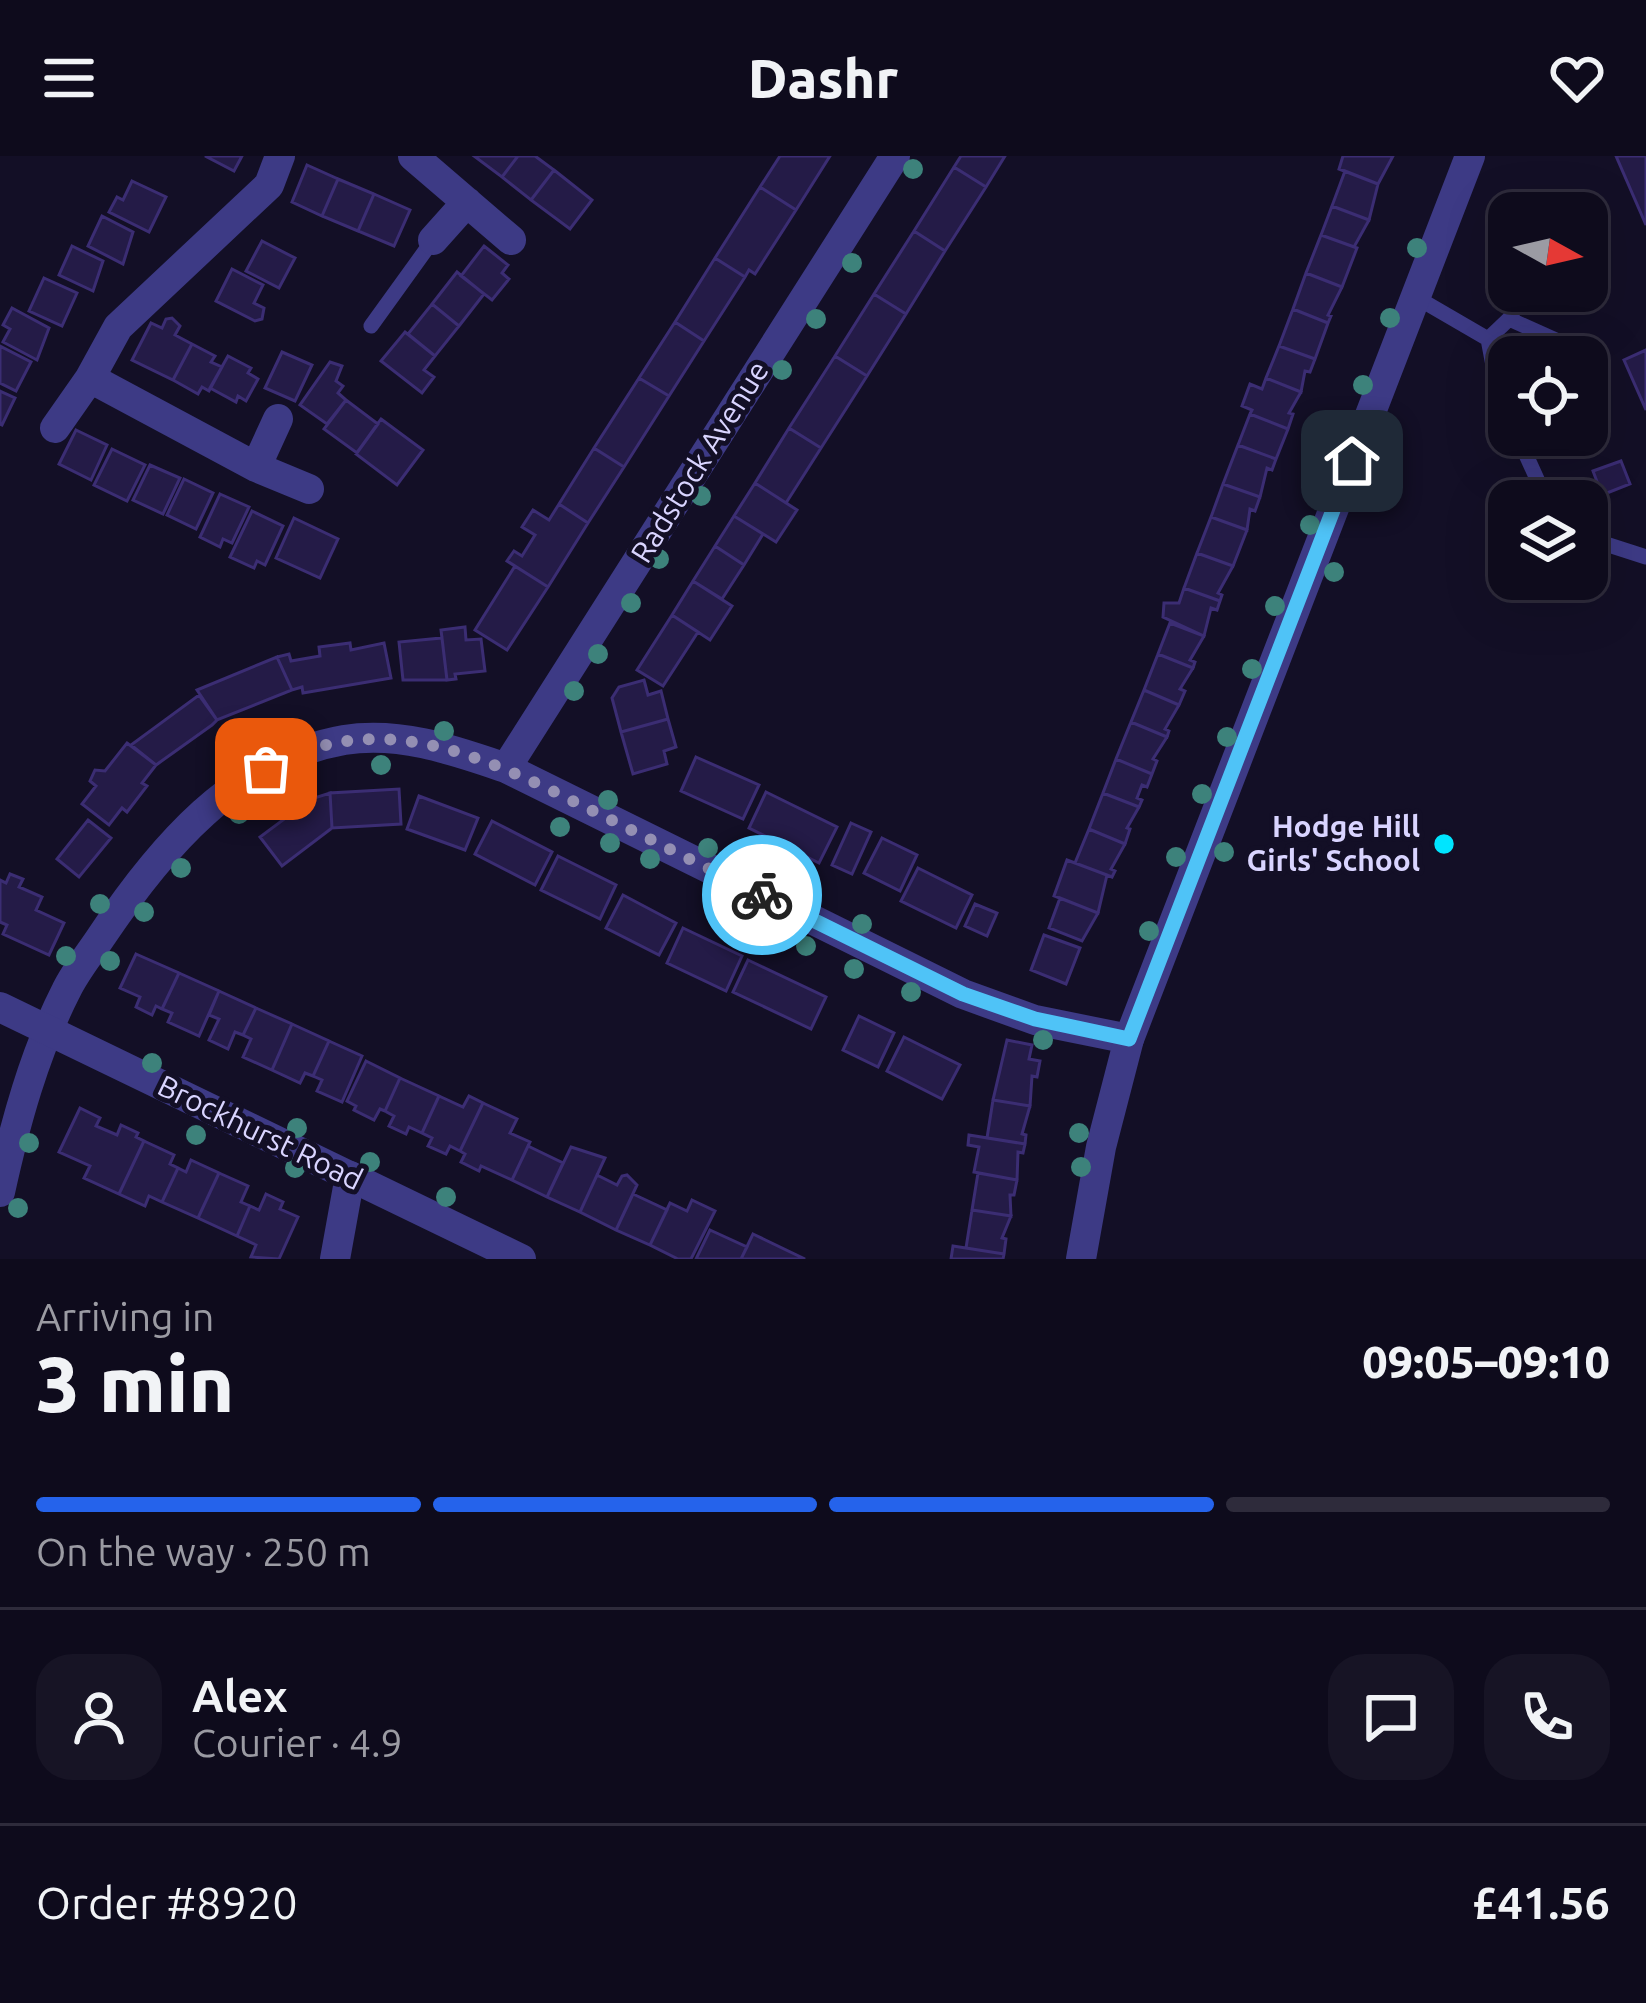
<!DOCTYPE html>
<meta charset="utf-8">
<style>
body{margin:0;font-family:Ubuntu,sans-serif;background:#171425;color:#f1f3f6;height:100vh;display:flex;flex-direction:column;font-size:45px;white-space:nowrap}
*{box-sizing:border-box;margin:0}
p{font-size:39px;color:#9b9ba3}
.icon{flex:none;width:66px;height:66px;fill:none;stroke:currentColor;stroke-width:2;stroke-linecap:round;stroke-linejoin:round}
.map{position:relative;height:1103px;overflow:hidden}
.details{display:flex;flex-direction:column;background:#0e0b1c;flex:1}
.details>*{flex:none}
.needle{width:78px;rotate:98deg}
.tools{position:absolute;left:1488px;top:36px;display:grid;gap:24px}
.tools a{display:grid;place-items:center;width:120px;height:120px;border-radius:24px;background:#0e0b1c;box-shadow:0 12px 48px #0002,0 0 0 3px #2e2b3b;font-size:60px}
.pin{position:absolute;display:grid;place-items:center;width:102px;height:102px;color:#fff;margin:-51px;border-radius:24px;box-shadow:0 6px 18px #0006}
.courier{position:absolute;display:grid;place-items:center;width:120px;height:120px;margin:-60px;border:9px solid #4fc3f7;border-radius:50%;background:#fff;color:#222;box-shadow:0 3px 15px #0007}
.overview em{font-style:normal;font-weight:800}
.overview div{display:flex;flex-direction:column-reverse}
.overview{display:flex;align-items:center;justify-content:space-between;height:204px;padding:0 36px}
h1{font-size:78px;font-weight:800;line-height:90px}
.bar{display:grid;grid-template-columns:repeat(4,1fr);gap:18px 12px;align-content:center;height:144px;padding:0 36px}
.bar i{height:15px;border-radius:9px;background:#2e2b3b}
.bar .selected{background:#2563eb}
.bar p{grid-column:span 4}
.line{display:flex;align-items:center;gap:30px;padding:0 36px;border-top:3px solid #2e2b3b}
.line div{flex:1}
.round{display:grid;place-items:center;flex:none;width:126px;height:126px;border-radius:36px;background:#171425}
header{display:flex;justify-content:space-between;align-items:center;height:156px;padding:0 36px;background:#0e0b1c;font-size:54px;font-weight:800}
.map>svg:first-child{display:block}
.building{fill:#241b47;stroke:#3b2d73;stroke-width:3}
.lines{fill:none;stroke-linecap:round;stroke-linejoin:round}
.service{stroke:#3d3a85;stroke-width:15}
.minor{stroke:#3d3a85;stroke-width:30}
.tertiary{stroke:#3d3a85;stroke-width:30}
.tree{fill:#3d827b}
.done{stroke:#948fb3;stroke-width:12;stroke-dasharray:0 21.6}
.route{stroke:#4fc3f7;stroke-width:15}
.poi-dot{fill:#00e5ff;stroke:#130f26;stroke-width:4.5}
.labels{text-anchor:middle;stroke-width:10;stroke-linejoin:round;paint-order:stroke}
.street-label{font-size:30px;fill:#d9d4ff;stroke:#130f26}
.poi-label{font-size:30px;font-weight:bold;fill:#d9d4ff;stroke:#130f26;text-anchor:end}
</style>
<header><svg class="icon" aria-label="menu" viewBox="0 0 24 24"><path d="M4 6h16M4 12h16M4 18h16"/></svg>Dashr<svg class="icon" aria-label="heart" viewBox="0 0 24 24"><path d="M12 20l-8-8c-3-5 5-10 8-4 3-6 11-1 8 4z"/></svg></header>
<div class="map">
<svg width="1646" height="1103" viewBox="0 0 1646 1103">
<rect width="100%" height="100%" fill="#130f26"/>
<path class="building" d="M205,0H242L234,15Z
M474,0H518L502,21Z
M518,0H535L554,14L531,44L502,21Z
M780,0H830L796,54L760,31Z
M961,0H1005L986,31L954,11Z
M1343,0H1393L1378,28L1339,13Z
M1616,0H1646V69Z
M307,9L338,23L322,60L292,46Z
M954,11L986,31L945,95L914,75Z
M554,14L592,44L570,73L531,44Z
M1345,15L1378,28L1369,64L1332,50Z
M338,23L374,38L358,75L322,60Z
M132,25L166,41L149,76L109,56L117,41L123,44Z
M760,31L796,54L755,118L749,114L745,121L715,102Z
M374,38L410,54L394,90L358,75Z
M1332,50L1369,64L1354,91L1321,79Z
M102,60L133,76L123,108L88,90Z
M914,75L945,95L906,158L874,138Z
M1321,79L1357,92L1342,131L1306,117Z
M262,85L295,102L279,132L246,115Z
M72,90L103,105L93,135L59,119Z
M484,90L508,109L502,117L509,123L492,144L461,120Z
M715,102L745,121L704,185L675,166Z
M232,113L263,129L254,147L264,152L262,163L255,165L216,145Z
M457,116L484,138L459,170L432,148Z
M1306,117L1342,131L1328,159L1331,160L1328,167L1293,153Z
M44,122L77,137L62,170L29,155Z
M874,138L906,158L867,220L835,200Z
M432,148L459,170L435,200L408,178Z
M12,152L49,172L37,204L3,186L10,173L3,169Z
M1293,153L1328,167L1315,203L1279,190Z
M172,162L180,170L175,179L192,188L173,224L132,204L151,167L162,172L166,163Z
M675,166L704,185L669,240L639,222Z
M405,176L435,200L424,214L434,221L422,237L381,205Z
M192,188L215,200L211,206L222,211L209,235L202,231L198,238L173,224Z
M0,190L31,206L16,235L0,227Z
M1279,190L1315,203L1310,216L1305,215L1301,236L1266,222Z
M1646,194V254L1624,204Z
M282,196L312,209L295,245L265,232Z
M228,200L251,212L248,217L258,223L246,245L238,240L236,246L210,232Z
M835,200L867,220L821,292L789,272Z
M330,206L342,210L336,225L343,230L338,237L346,244L327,268L300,249Z
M639,222L669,240L624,311L594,292Z
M1266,222L1301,236L1289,257L1293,258L1288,273L1250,258L1252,254L1242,250L1250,228L1262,233Z
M0,235L15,242L2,269L0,268Z
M346,244L378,268L357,297L324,273Z
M1250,258L1288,273L1276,303L1238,289Z
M381,263L423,294L397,329L356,298Z
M789,272L821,292L786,347L755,327Z
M76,274L107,289L91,324L59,308Z
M1238,289L1276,303L1272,314L1267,312L1260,341L1223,328Z
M594,292L624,311L588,367L559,348Z
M112,293L145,309L127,345L94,329Z
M1621,305L1630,328L1602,339L1593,315Z
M150,309L180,322L163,358L133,344Z
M184,323L213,337L196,373L167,359Z
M755,327L797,354L776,386L734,360Z
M1223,328L1260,341L1255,355L1250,353L1247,374L1211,361Z
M220,338L249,351L232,387L223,383L220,391L200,381Z
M559,348L588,367L548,431L507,405L514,395L522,400L535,379L522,371L533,354L549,364Z
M252,355L283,370L265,409L257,405L254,412L230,401Z
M734,360L763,378L744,409L715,390Z
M1211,361L1247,374L1233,410L1197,397Z
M294,362L338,383L320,422L276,402Z
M715,390L744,409L722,443L693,425Z
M1197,397L1233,410L1218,437L1222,439L1220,445L1184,432Z
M515,410L548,431L507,494L475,474Z
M693,425L732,450L710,484L672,459Z
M1184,432L1220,445L1217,454L1211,452L1204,480L1163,461L1164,447H1179Z
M672,459L698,476L663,530L637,514Z
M1170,467L1204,480L1190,504L1195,506L1193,512L1158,498Z
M465,471L466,484L481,483L485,515L455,518L456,523L447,524L441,474Z
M442,482L447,524H403L399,486Z
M350,487L351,494L384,487L391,522L303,537L302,531L292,534L277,501L289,498L291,505L320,500L319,491Z
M1158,498L1193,512L1180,533L1185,535L1179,549L1144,534Z
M277,501L292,534L217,564L197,534Z
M644,524L648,539L661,535L668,563L621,576L612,542L619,531Z
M1144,534L1179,549L1165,573L1169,575L1167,581L1131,566Z
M199,539L217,564L212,569L156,609L131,589Z
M668,563L676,591L664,595L667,608L633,618L621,576Z
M1131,566L1167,581L1153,603L1157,605L1152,618L1116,603Z
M127,587L156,609L142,627L147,630L127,656L122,652L109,669L82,648L96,630L90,625L95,614L105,615Z
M696,601L759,629L743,663L681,635Z
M1116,603L1152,618L1147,631L1142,629L1137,642L1142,644L1139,651L1103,637Z
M399,633L401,668L332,672L330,637Z
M766,636L837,671L819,707L749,672Z
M330,637L332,672L282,710L260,681L311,643Z
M1103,637L1139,651L1127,672L1130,673L1125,688L1089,673Z
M419,640L478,662L465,694L407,673Z
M88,664L111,682L79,721L57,703Z
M492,665L552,696L535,729L475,698Z
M851,667L871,676L852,718L832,709Z
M1089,673L1125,688L1111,713L1115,715L1112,721L1075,707Z
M882,682L917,699L900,735L864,717Z
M558,700L616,729L600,763L541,734Z
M1067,704L1107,719L1098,757L1054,740Z
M918,712L972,739L956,772L901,745Z
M10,718L23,723L19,731L42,741L36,754L64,767L49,799L3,778L7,769L0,766V724L6,727Z
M623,739L676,767L659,799L606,772Z
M1060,742L1098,757L1082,785L1049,772Z
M975,748L997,757L987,780L965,770Z
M683,772L742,800L726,835L667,807Z
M1044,779L1080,792L1066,828L1031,814Z
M136,798L179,817L162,853L156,850L152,859L136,851L140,841L120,832Z
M748,804L826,841L811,873L733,836Z
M179,817L219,835L199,880L168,866L172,857L162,853Z
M219,835L256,852L243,879L235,876L228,893L209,884L219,863L209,859Z
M256,852L292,868L272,914L243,901L251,883L243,879Z
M859,860L894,877L878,911L843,894Z
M292,868L329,885L313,920L305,917L300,927L272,914Z
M904,881L960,909L942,943L887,915Z
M1007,884L1032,889L1029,903L1040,905L1037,921L1032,920L1030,950L993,944Z
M329,885L362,900L342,946L317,935L322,924L313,920Z
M366,905L400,922L385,955L380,953L374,964L354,954L356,950L347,945Z
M400,922L439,940L422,977L409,971L406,978L389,970L394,960L385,955Z
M439,940L463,951L469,940L483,947L460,995L450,990L446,998L428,990L432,982L422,977Z
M993,944L1030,950L1022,978L1026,979L1025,988L987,982Z
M483,947L517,963L510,977L530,986L512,1024L481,1010L479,1015L461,1006L465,998L460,995Z
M80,952L100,962L96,970L117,979L121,969L138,977L136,981L144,985L119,1038L84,1022L90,1010L59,996Z
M969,979L1025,988L1023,997L1018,996L1017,1024L974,1016L979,991L968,989Z
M144,985L174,999L170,1008L178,1012L162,1046L149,1040L145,1050L119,1038Z
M528,990L563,1007L547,1041L512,1024Z
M571,991L605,1002L580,1056L547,1041Z
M191,1004L219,1017L198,1062L162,1046L178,1012L186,1016Z
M219,1017L248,1030L241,1046L250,1050L237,1080L198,1062Z
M978,1017L1017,1024L1014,1039H1010L1011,1060L972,1054Z
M597,1019L617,1029L622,1020L627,1019L637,1029L616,1074L580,1056Z
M266,1038L283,1046L280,1053L298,1061L279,1103L251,1101L256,1089L237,1080L250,1050L259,1054Z
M633,1038L667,1054L650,1089L616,1074Z
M692,1044L715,1055L691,1103H678L650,1089L670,1047L687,1055Z
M972,1054L1011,1060L1002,1082L1006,1083L1004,1098L966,1092Z
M710,1074L747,1091L741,1103H696Z
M753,1078L805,1103H741Z
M953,1090L1004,1098L1003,1103H951Z"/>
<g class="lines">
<path class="service" d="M1414,140L1488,183L1498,236L1509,261
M1509,163L1525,135
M371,170L433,84
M1488,183L1509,163L1565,188L1575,201
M1517,279L1547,345
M1587,382L1646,401"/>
<path class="minor" d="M280,0L269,29L118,171L90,222L256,311L309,333
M413,0L511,84
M433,84L467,46
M55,272L90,222
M256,311L278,263
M506,612L895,0
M0,1036C15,968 34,898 66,835C75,816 89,799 101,781C159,694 235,603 344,584C400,575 453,594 506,612L963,838L1035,864L1129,883
M335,1103L350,1020"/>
<path class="tertiary" d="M0,851L521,1103
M1081,1103L1101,991L1129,883L1470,0"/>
</g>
<g class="tree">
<circle cx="913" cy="13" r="10"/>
<circle cx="1417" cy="92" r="10"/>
<circle cx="852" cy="107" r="10"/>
<circle cx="1390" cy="162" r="10"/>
<circle cx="816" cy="163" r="10"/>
<circle cx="782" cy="214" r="10"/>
<circle cx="1363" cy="229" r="10"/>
<circle cx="1336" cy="300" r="10"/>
<circle cx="1378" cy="302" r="10"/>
<circle cx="701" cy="340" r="10"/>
<circle cx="1310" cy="369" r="10"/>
<circle cx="659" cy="403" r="10"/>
<circle cx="1334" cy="416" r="10"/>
<circle cx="631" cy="447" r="10"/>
<circle cx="1275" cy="450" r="10"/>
<circle cx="598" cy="498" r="10"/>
<circle cx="1252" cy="513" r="10"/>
<circle cx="574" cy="535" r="10"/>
<circle cx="444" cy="575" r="10"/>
<circle cx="1227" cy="581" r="10"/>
<circle cx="269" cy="591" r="10"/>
<circle cx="381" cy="609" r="10"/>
<circle cx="306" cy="623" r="10"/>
<circle cx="1202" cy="638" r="10"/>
<circle cx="275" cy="644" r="10"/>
<circle cx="608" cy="644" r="10"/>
<circle cx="239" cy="658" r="10"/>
<circle cx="560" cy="671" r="10"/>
<circle cx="610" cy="687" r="10"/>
<circle cx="708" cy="692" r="10"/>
<circle cx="1224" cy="696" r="10"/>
<circle cx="1176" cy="701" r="10"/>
<circle cx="650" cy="703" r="10"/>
<circle cx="181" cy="712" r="10"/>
<circle cx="100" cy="748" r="10"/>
<circle cx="716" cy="750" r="10"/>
<circle cx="144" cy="756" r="10"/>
<circle cx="862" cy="768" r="10"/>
<circle cx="781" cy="771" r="10"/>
<circle cx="1149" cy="775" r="10"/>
<circle cx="806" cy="790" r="10"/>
<circle cx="66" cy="800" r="10"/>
<circle cx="110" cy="805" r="10"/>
<circle cx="854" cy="813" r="10"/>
<circle cx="911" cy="836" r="10"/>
<circle cx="1043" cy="884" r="10"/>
<circle cx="152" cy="907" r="10"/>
<circle cx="297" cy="972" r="10"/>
<circle cx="1079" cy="977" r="10"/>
<circle cx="196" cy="979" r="10"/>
<circle cx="29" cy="987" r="10"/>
<circle cx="370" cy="1006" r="10"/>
<circle cx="1081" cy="1011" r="10"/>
<circle cx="295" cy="1012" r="10"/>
<circle cx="446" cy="1041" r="10"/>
<circle cx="18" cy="1052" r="10"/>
</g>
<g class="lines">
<path class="done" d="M266,613C382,547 489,603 597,657C652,684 707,712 762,739"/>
<path class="route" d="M762,739L963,838L1035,863L1129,883L1352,305"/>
</g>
<circle class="poi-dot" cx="1444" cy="688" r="12"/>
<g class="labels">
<g class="street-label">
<text transform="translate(700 306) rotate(-58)" y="10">Radstock Avenue</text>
<text transform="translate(260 977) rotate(26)" y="10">Brockhurst Road</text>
</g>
<g class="poi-label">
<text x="1420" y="681">Hodge Hill<tspan x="1420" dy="34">Girls' School</tspan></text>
</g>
</g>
</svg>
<div class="tools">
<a><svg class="needle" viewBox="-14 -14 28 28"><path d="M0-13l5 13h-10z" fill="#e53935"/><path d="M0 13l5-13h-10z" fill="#9b9ba3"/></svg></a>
<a><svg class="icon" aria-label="locate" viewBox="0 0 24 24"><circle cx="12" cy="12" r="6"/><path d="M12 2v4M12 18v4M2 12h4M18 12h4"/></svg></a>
<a><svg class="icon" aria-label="layers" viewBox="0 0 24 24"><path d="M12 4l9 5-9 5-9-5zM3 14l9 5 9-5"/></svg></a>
</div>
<div class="pin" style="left:266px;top:613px;background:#ea580c"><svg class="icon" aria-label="bag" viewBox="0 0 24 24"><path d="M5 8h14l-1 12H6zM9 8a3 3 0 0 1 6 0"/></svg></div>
<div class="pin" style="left:1352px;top:305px;background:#1f2937"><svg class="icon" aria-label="home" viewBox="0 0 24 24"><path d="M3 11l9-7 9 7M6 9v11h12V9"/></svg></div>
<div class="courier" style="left:762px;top:739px"><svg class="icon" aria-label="bike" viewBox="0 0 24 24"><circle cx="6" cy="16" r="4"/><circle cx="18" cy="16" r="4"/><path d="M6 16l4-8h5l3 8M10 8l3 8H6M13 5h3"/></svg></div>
</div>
<section class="details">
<div class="overview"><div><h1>3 min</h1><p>Arriving in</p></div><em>09:05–09:10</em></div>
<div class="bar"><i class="selected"></i><i class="selected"></i><i class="selected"></i><i></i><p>On the way · 250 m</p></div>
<div class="line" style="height:216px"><a class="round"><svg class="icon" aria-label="person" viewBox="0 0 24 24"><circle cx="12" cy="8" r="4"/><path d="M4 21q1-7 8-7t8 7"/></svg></a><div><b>Alex</b><p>Courier · 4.9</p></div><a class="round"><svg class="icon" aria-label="chat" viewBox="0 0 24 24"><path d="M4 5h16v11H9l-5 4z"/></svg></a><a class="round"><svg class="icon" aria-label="phone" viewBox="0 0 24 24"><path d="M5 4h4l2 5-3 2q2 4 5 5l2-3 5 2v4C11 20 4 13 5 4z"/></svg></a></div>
<div class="line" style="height:156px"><div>Order #8920</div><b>£41.56</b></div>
</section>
